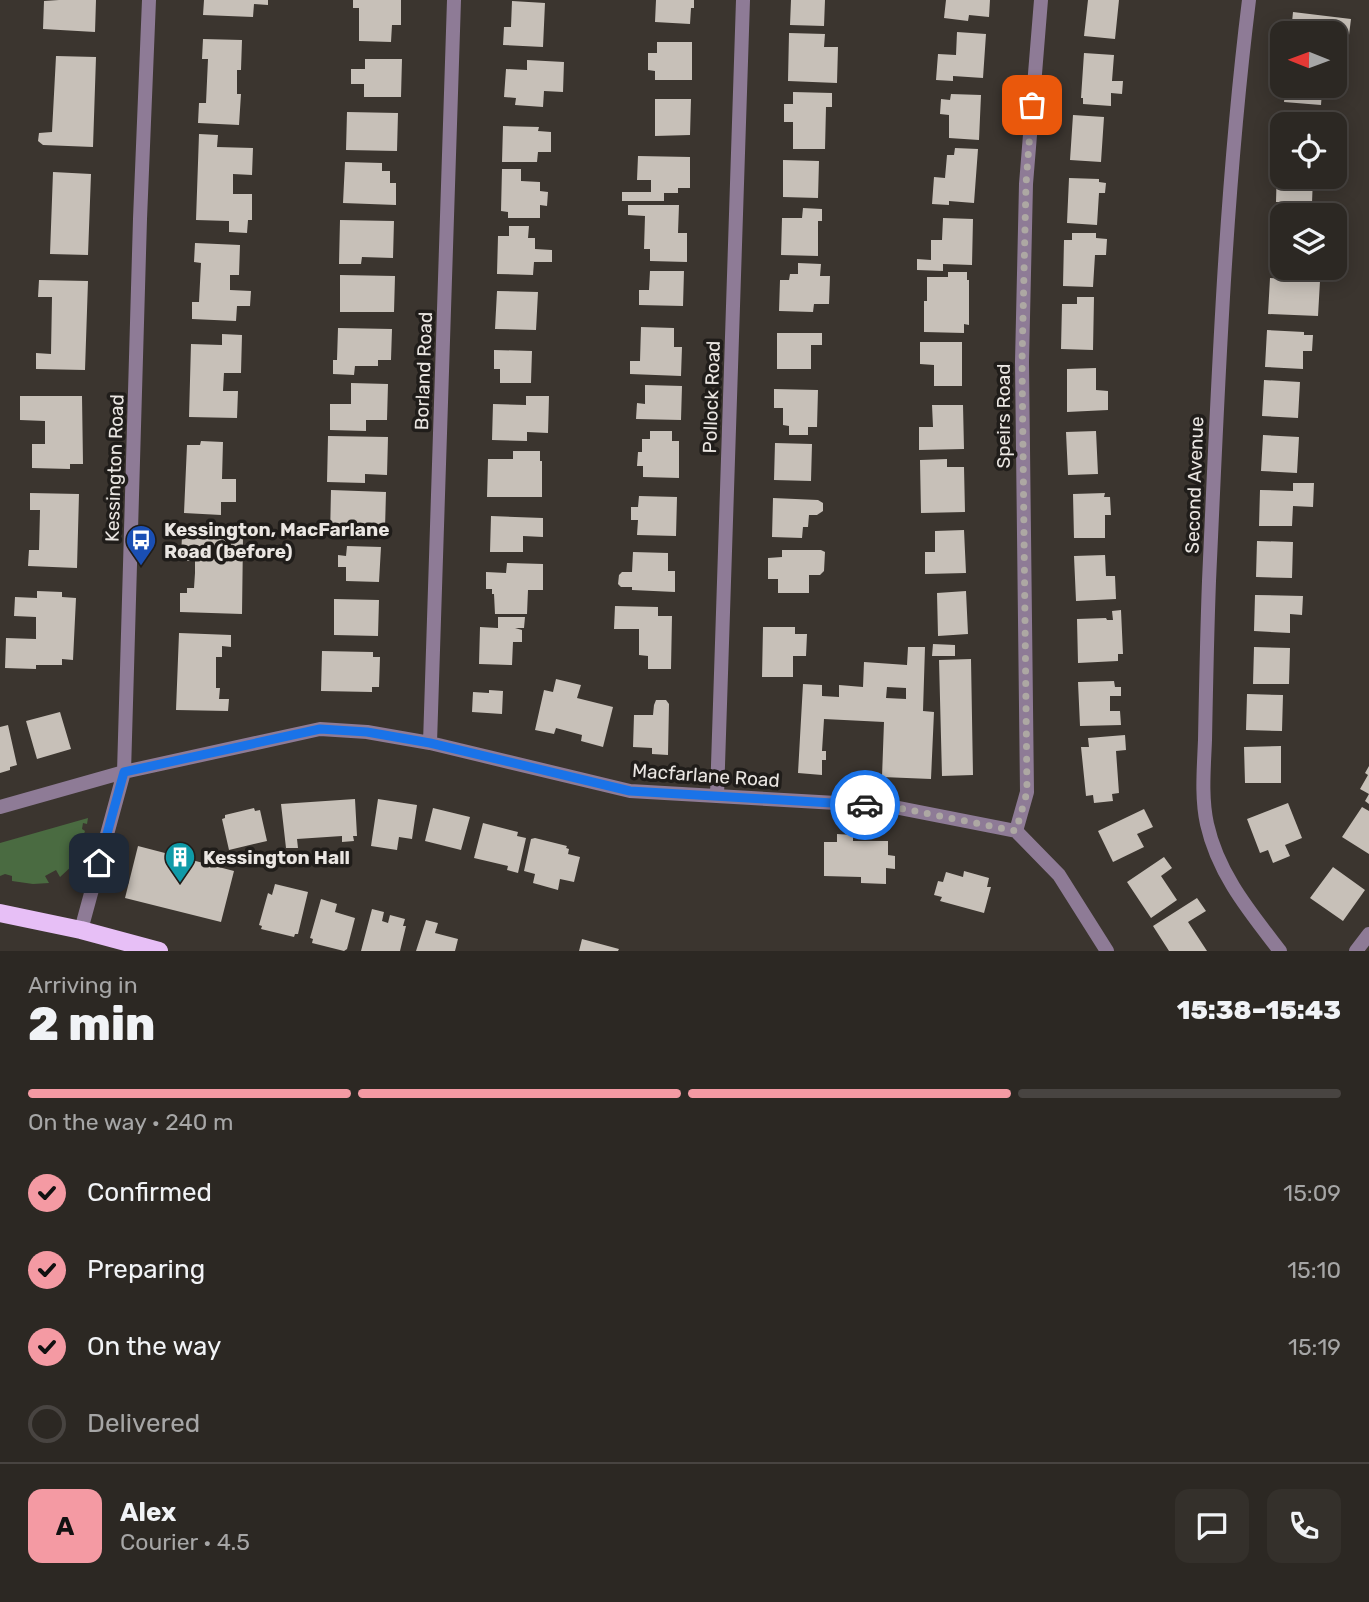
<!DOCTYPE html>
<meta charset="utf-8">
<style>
body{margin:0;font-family:Rubik,sans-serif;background:#34302b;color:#f1f3f6;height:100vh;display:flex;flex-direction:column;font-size:26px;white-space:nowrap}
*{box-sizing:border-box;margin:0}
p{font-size:23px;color:#a6a6a6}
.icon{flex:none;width:38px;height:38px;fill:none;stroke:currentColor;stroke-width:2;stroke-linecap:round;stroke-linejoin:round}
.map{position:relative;height:951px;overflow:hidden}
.panel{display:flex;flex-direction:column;background:#2c2823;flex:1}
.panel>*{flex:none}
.needle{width:46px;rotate:271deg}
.buttons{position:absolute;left:1270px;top:21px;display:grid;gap:14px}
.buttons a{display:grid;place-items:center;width:77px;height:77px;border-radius:14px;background:#2c2823;box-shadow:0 4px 18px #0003,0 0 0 2px #484441;font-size:35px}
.pin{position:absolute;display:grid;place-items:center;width:60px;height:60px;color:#fff;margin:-30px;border-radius:14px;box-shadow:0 4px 10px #0006}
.courier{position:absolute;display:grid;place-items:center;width:70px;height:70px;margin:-35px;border:5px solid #1a73e8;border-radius:50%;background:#fff;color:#222;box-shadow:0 2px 9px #0007}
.head em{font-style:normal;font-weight:800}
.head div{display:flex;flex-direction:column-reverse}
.head{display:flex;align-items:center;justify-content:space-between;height:119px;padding:0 28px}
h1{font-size:46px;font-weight:800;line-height:52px}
.bar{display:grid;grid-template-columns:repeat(4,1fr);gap:10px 7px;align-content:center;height:84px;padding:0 28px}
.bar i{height:9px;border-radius:5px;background:#484441}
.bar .on{background:#f49aa3}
.bar p{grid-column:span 4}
.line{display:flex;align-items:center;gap:18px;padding:0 28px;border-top:2px solid #484441}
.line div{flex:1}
.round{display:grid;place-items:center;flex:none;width:74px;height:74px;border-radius:14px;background:#34302b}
ol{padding:0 28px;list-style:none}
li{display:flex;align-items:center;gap:21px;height:77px}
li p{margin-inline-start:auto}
li .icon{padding:7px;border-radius:50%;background:#f49aa3;color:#111;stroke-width:4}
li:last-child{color:#a6a6a6}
li i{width:38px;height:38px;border:4px solid #484441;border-radius:50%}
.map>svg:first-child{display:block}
.green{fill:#4a6b41}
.building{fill:#c7c0b8;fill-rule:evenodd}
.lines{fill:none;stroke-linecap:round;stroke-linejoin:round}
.minor{stroke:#8e7b96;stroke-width:14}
.primary{stroke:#e7bff6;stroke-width:18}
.done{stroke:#ada8a3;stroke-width:7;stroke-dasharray:0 12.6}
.route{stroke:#1a73e8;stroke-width:9}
.labels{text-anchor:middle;stroke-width:7;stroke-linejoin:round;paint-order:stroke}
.street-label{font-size:19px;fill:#eae6e2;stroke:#201d1a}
.poi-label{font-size:19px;font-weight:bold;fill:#eae6e2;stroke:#201d1a;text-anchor:start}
</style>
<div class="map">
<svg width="1369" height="951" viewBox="0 0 1369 951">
<rect width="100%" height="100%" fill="#3b352f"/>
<path class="green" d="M88,818L87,824L83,823L82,829L85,831L73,865L60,877L56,870L45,876L49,883L33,884L12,881V876L5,874L0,876V843Z"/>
<path class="building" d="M59,0H96L95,32L43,29L44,1Z
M204,0H268V5L254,4L253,17L203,15Z
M353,0H401V25H392L391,42L359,41V8H353Z
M656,0H694V8H691L690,24L655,22Z
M791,0H825L824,26L790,25Z
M946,0H990L989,17L969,15L968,21L944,18Z
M1088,0H1119L1115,39L1084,36Z
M512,1L545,3L543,47L503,45L504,27H511Z
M1293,12L1351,19L1348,43L1335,42V33H1291Z
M957,32L986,34L983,78L953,76V81L936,80L938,54L956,55Z
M789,33L825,34L824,47H838L837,83L788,81Z
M203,39L242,40L241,70H237V94H241L239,125L198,123L199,103H206L208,59H202Z
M657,42H692V80H655V71L648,70V53H657Z
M1084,53L1114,55L1112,81H1123L1122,94L1111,93V106L1083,104V98H1081Z
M56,56L96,57L93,147L43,145L38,141L39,133L52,132Z
M365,59H402L401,97H364V84H351V69H365Z
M527,60L564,62L563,92L544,91L543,107L515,105L516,98L504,97L506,69L527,70Z
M1286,86H1333L1332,92L1322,91L1321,105L1284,102Z
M793,92L832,93V107H826L825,149H793V122H784V104H793Z
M951,94L981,95L979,140L949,138V115L940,114L941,99L950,100Z
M655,99H691L690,135L655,136Z
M347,112L398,113L397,151L346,150Z
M1073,115L1104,117L1101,162L1070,160Z
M1283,117L1327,120V124H1282Z
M503,126L539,127L538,131L551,132V152H538L537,162H502Z
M199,134L218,135L217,147L253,148L252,175L233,174V194H252V220H248L247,233L229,232V221L196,220Z
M955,148L978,149L974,203L949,201V205L932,204L934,177L945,178L947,155H954Z
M638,156L690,157V188H678V193H664V201H622V192H651V180H637Z
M783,160L819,161L818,198L783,197Z
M345,162L382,163V171H390V183H396V205L343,203Z
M1277,166H1283V177H1313L1312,203L1276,202Z
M502,169H521V181L540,182V191L548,192L547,206L540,205V218H508V212L501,211Z
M53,172L91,174L88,255L50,254Z
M1069,178L1099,179V182L1106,183L1105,193H1099L1097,225L1067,223Z
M628,205H679L678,233H687V262L650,261V249H644L645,216L628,215Z
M803,208L822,209V221H818V256L781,255L782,218H802Z
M943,218L973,219L972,265L943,264V271L917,270V259L931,260V240H942Z
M340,220L394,221L393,258L362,257L361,264H339Z
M1273,223L1283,224V259H1272Z
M509,226H529L528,238H535V249L552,250V262H534L533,275L497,274L498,236H509Z
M1072,233H1096V238L1107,239L1106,255H1095L1093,287L1063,286L1064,240H1072Z
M195,243L240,245L239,275H230V290L251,291L250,306H237L236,321L192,319V302H199L201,263L194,262Z
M798,263L821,264L820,276H830L829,304H814L813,312L779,311L780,280H789L790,274H798Z
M650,271H684L683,306L639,305V290H649Z
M948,272H967V280H969V325L964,324V333L924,332V301H927V277H948Z
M340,275L395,276L394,312H340Z
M1270,278L1320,281L1318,316L1268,314Z
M39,280L88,281L85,370L36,369V353L51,354L52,297H38Z
M497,291L538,292L536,330L495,329Z
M1077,297H1094L1093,350L1061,349L1062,304H1077Z
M641,327L674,328V347H682L681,376L630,374V361H640Z
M338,328L392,329L391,360H378V366H355L354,375L333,374V360H337Z
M1267,330L1304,332V335H1313L1312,351H1303V369L1265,367Z
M777,333H822V345H811V369H777Z
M222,334L242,335L241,373H224L223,391H238L237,418L189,417L191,344L222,345Z
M920,342H962V386H934V365L920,364Z
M494,350L532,351L531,383H500V369H494Z
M1096,368V390L1108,391V410L1067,412V369Z
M1264,380L1300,382L1298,418L1262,416Z
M351,383L388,384L387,420H366V431L330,430V404H351Z
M645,385L682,386L681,420L636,419L637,403L645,404Z
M774,389L818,390L817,427H808V435H789V426L783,425V408H774Z
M20,396H82L83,464H70V469L32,468V444H45V421L20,420Z
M526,396H549L548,433L527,432V441L492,440L493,404L526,405Z
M932,405H963L964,449L919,450V427H933Z
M650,431H672V441H679V478L643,477V466H637L638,452H642V439H650Z
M1096,431L1098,474L1068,475L1066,432Z
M1263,435L1299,437L1297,473L1261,471Z
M328,436L388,437L387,475L365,474V483L327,482Z
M201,441L223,442L222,479H236V502H221V515L184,513L187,445H200Z
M775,443L812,444L811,481L774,480Z
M513,451H540V461H542V497H487L488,459H513Z
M947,459V467H964L965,512L921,513L920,460Z
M1293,483H1314L1313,507L1293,506L1292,526H1259L1260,490L1293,491Z
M331,490L386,492L385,529L359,528V538L330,537Z
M30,493L79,494L77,568L28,566L29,550H39L40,510H30Z
M1105,493L1104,497H1110L1111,515H1105V538H1074L1073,494Z
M639,496L677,497L676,536L637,535L638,520H631V507H638Z
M773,498L818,500L823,503V511L817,515H809L808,527H803L802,538L772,537Z
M491,516L543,518V537L523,536V552H490Z
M964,530L966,573L925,574V552H935V531Z
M182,536L243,538L242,614L180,612V593H187V588H194L195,573V561H187V557H181Z
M1257,541L1293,542L1292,578L1256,577Z
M347,546L381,547L379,582L346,581V567H338V555L346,556Z
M782,550H821L825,552L824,571L820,575H809V593H778V579H768V558L782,557Z
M633,552L668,553V571H675V592L632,590V587H621L618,584L619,575L622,572H632Z
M1105,555L1106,576H1115L1116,599L1076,601L1074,556Z
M507,563L543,564V590H528L527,614H495L494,594H492V589H486V572L506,573Z
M37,591L62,592V597L76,598L73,660L62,659V665H36V669L5,668L6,638L36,639V617L14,616L15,597L37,598Z
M966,591L968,634L938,636L937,593Z
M1255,595L1303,596L1302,615L1290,614V633L1254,631Z
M334,599L379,600L378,636L334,635Z
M615,606L658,607V616H672L671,669H648V656L639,655V629H614Z
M1121,610L1123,654H1118V661L1078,663L1077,619L1106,618L1107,620H1113L1112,611Z
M498,617H525L524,628H515L522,630V642H513L512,665L479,664L480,627L498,628Z
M763,627H795V634H807L806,656H793V677H762Z
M179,633L231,635V647L222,646V657H216V688H220L219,699H229L228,711L176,710Z
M933,644L955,645V656H932Z
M908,647H925L923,711L934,712L931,779L882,777L884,722L824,719L822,751H826V760H822V775L798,773L803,684L822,685V696L839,697V685L863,687L864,662L907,665ZM887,687L906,688V699L886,698Z
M1254,647L1290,648L1289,684H1253Z
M322,651L373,652V657H380L379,687H372V692L321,691Z
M971,659L973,775L942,776L939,660Z
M556,679L581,685L577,698L613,707L603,747L581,741L582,735L556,728L554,734L535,730L544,690L553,692Z
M1114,681L1115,687H1121V696H1110V711H1120L1121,725L1080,726L1078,682Z
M489,690L503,691L502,714L472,712L473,692L489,693Z
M1247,694L1283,695L1282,731L1246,730Z
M656,700H666L669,704L668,755L652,754V748L633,747L634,715H653L654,705Z
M60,712L71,749L37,759L26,721Z
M8,725L17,765L10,767V770L0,773V727Z
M1125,735L1126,750L1116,751L1119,793L1112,794L1113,801L1094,803L1093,795L1086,796L1081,747H1089L1088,738Z
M1281,746V783H1245L1244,747Z
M1369,766V804L1365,801L1369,794L1360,789L1368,775L1365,773Z
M355,799L357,836H353L354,841L342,842V836L297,839L298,848H286L281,804Z
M378,799L417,805L412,839L399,837L397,850L371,846Z
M1288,803L1302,838L1285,845L1290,856L1273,863L1268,850L1260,853L1247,819Z
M1362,807L1369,811V854L1342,837Z
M254,808L255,811L260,810L267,841L229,850L222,819L225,818V815Z
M433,808L470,817L461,850L425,841Z
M1144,809L1153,827L1137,834L1144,847L1113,862L1098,831Z
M483,823L518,832L517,836L526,838L518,873L507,870L508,866L474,858Z
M837,834L853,835V841H888V855L895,856V869L886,868V884L861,883V877L824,876V842H837Z
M535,838L567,846L566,848L569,849L568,854L580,857L574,882L560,879L558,890L533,883L535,874L524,871L531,839Z
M138,846L234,871L221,922L125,898Z
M1164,857L1172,868L1161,876L1177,900L1151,918L1127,882Z
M1333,867L1365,890L1343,921L1310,898Z
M964,871L989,878L987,887H991L984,913L940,901L942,897L934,895L938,881L943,882L946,872L963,877Z
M275,884L308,892L298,934H295L294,937L261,929L262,926L259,925L268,893L272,895Z
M1197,898L1206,911L1188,922L1207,951H1169L1153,926Z
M321,899L337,904L335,912L355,918L347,949L344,951L312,943L313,939L310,938Z
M372,909L384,912L382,921L388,923L390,915L405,919L403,926H406L400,951H361Z
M426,920L438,923L435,933L458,939L455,951H416Z
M582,939L619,949L618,951H579Z"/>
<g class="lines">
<path class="minor" d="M1249,0C1225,193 1218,387 1209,581C1207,634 1206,687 1205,740C1204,767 1201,797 1207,824C1218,874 1250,912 1280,951
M430,743L454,0
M717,796L743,0
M0,807L124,772L320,729L367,732L430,743L630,791L889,806L1016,831L1059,875L1107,951
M1016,831L1027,792L1022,362L1026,184L1041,0
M81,930L124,772L140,219L149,0
M1356,951L1369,934"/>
<path class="primary" d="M0,913L81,930L159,951"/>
</g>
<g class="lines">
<path class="done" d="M865,805L889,806L1016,831L1027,792L1022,362L1026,184L1032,105"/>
<path class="route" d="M99,863L124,772L320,729L367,732L430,743L630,791L865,805"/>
</g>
<defs>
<g id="bus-pin" transform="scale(1.575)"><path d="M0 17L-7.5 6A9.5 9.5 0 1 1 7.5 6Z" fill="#1a4fb4" stroke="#201d1a"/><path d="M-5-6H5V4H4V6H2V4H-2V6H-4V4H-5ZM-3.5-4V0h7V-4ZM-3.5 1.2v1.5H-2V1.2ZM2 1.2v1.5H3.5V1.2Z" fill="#fff"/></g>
<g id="building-pin" transform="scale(1.575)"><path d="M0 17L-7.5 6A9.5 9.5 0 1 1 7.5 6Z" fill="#0f9aa8" stroke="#201d1a"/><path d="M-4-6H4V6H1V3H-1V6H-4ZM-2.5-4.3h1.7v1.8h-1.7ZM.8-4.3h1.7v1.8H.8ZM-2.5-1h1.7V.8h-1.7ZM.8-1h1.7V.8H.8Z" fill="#fff"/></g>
</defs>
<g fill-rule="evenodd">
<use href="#bus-pin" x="141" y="540"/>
<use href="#building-pin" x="180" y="857"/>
</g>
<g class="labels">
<g class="street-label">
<text transform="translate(423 371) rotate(-88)" y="7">Borland Road</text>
<text transform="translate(711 397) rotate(-88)" y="7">Pollock Road</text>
<text transform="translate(1003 416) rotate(-90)" y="7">Speirs Road</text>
<text transform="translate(114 468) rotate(-88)" y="7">Kessington Road</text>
<text transform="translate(1194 485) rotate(-88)" y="7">Second Avenue</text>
<text transform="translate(706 775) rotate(4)" y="7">Macfarlane Road</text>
</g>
<g class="poi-label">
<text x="164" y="536">Kessington, MacFarlane<tspan x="164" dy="22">Road (before)</tspan></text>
<text x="203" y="864">Kessington Hall</text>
</g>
</g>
</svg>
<div class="buttons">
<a><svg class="needle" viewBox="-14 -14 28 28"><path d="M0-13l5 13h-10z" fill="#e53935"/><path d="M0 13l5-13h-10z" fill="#a6a6a6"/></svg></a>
<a><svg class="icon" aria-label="locate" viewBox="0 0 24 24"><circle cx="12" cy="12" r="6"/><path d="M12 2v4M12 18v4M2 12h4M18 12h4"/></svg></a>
<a><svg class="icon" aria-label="layers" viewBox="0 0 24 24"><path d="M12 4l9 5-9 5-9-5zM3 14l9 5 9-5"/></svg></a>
</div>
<div class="pin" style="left:1032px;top:105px;background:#ea580c"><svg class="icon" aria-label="bag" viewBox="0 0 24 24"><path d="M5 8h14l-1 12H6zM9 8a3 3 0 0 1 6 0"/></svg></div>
<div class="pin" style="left:99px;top:863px;background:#1f2937"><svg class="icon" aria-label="home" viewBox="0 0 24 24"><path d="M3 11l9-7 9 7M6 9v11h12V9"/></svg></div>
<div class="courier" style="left:865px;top:805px"><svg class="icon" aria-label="car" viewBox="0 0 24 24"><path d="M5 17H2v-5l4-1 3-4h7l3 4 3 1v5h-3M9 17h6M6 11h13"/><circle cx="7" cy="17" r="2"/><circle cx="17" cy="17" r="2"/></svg></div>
</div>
<section class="panel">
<div class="head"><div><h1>2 min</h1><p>Arriving in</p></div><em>15:38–15:43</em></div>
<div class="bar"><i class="on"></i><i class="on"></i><i class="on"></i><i></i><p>On the way · 240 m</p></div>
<ol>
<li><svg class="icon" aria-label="check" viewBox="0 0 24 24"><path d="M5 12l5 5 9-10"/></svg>Confirmed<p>15:09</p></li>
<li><svg class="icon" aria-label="check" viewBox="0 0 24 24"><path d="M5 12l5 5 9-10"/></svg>Preparing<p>15:10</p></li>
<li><svg class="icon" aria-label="check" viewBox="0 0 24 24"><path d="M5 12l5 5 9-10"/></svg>On the way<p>15:19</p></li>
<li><i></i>Delivered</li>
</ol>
<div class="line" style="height:126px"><b class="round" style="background:#f49aa3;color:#111">A</b><div><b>Alex</b><p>Courier · 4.5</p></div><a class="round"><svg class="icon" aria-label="chat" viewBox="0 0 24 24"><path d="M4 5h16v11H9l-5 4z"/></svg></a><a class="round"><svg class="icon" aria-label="phone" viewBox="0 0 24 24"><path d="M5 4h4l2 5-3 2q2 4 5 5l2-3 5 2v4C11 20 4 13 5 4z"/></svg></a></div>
</section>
